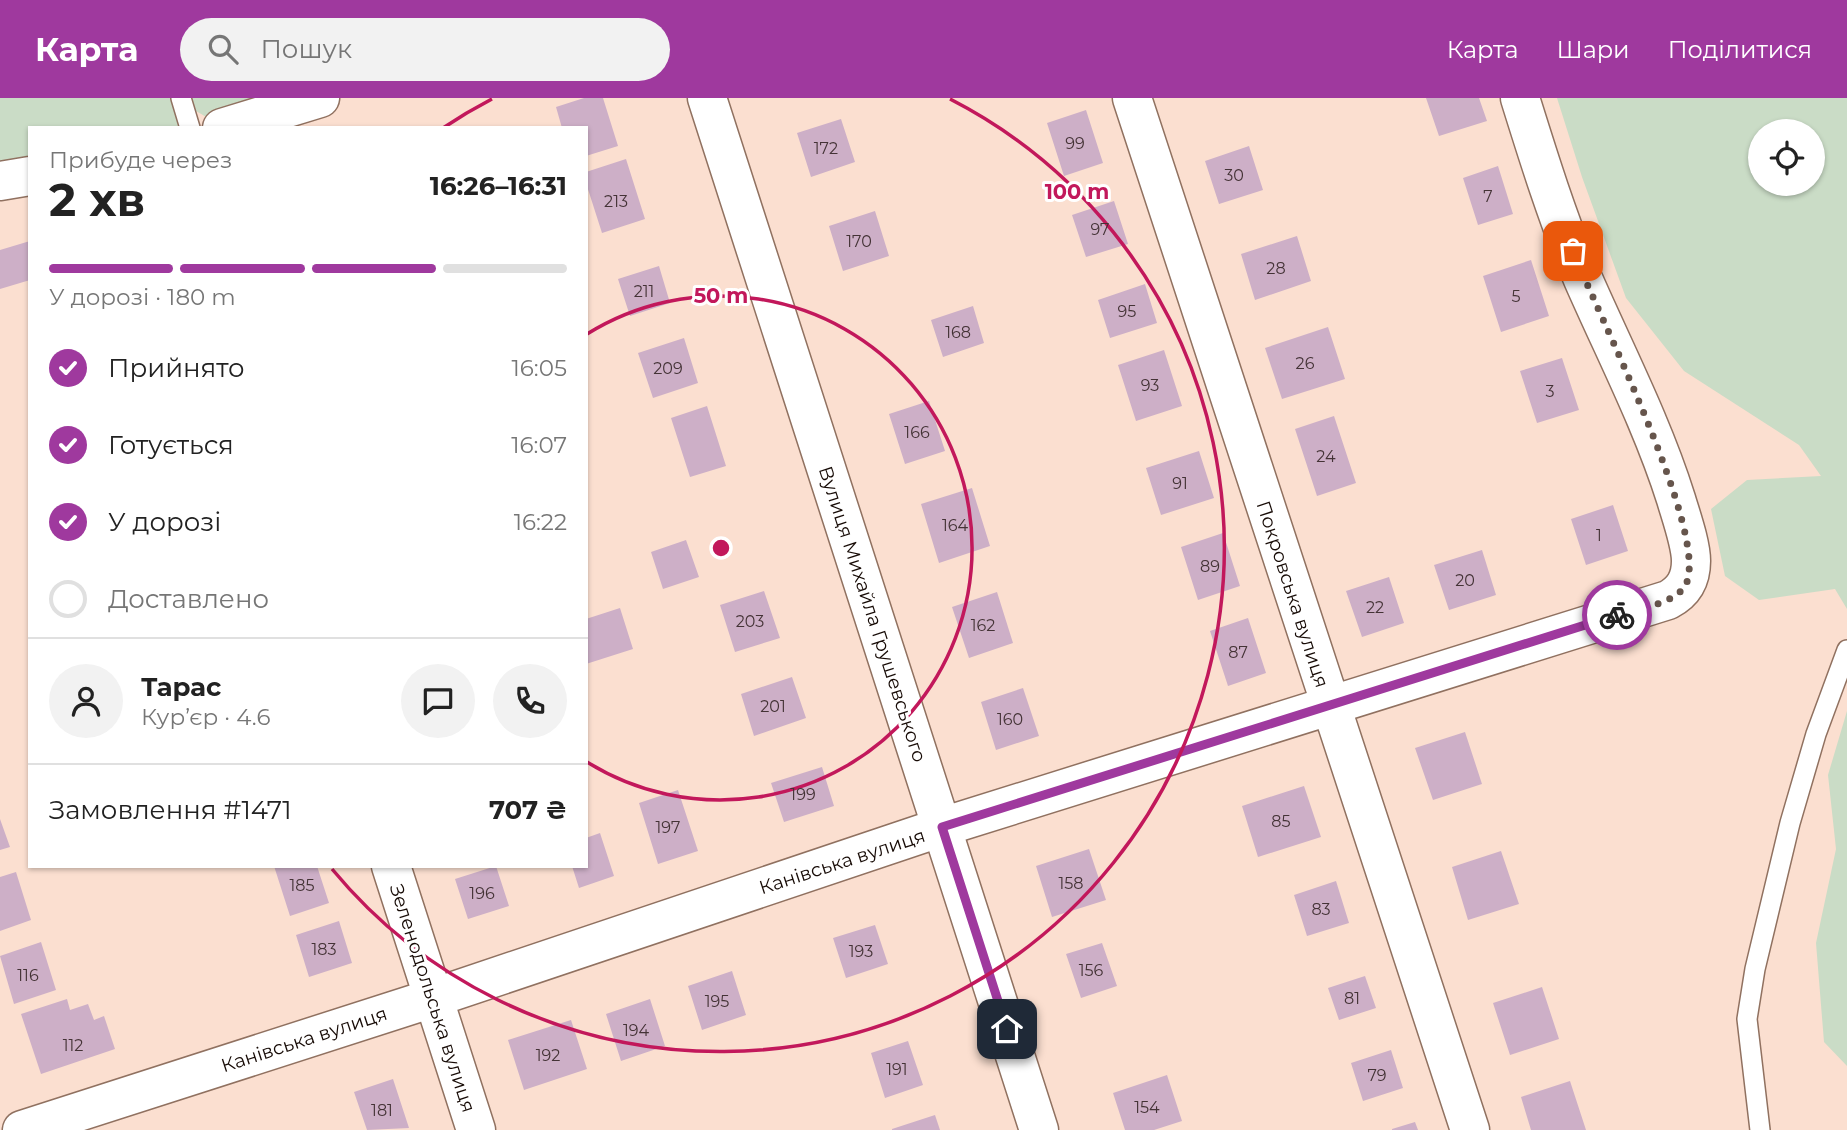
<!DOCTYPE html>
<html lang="uk">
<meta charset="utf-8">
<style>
body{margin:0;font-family:Montserrat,sans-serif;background:#f2f2f2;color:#222;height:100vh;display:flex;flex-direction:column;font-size:26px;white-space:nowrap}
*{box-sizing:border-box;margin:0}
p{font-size:23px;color:#767676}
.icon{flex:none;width:38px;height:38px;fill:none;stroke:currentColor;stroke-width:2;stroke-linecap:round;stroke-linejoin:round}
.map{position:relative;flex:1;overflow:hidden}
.drawer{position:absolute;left:28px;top:28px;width:560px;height:742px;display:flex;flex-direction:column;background:#fff;border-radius:0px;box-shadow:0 2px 5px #0004}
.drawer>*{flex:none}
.buttons{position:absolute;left:1748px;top:21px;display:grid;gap:14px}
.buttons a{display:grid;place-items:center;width:77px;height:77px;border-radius:50%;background:#fff;box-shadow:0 2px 5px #0004;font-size:35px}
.pin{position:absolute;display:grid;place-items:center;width:60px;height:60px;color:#fff;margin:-30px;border-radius:14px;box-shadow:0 4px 10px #0006}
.courier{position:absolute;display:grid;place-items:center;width:70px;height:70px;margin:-35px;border:5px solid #9f399e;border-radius:50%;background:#fff;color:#222;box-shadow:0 2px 9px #0007}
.overview em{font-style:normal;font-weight:700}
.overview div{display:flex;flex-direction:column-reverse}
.overview{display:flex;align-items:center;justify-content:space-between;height:119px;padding:0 21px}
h1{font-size:46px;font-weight:700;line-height:52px}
.bar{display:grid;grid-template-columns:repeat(4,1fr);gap:10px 7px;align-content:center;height:84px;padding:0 21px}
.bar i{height:9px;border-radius:5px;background:#e0e0e0}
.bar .selected{background:#9f399e}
.bar p{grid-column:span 4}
.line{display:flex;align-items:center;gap:18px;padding:0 21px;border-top:2px solid #e0e0e0}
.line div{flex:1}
.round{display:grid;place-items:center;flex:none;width:74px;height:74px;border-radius:37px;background:#f2f2f2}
ol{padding:0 21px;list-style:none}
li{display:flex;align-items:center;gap:21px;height:77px}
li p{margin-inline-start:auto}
li .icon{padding:7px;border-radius:50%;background:#9f399e;color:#fff;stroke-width:4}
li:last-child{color:#767676}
li i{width:38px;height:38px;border:4px solid #e0e0e0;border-radius:50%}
header{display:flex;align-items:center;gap:42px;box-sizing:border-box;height:98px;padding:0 35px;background:#9f399e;color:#fff}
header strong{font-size:33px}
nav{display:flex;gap:38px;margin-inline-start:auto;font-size:24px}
.search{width:490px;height:63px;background:#f2f2f2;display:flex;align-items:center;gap:18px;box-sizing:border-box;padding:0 24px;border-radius:38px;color:#767676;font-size:26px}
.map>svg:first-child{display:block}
.green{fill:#cadcc6;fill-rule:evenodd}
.building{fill:#cdafc7}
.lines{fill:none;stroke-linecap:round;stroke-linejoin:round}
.lane-casing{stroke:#907160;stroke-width:22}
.street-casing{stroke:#907160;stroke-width:41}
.secondary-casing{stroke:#907160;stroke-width:41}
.lane{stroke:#fff;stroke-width:19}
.street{stroke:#fff;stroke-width:38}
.secondary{stroke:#fff;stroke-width:38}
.done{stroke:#66554c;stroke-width:7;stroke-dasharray:0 12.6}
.route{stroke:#9f399e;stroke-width:9}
.ring{fill:none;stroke:#c2185b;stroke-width:3.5}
.labels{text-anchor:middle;stroke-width:6;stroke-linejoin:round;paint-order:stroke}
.number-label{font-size:16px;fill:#443336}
.street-label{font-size:19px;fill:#160a05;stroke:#fff}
.centre{fill:#c2185b;stroke:#fff;stroke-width:3.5}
.ring-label{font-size:21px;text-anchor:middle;font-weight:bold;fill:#c2185b;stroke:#fff;stroke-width:6;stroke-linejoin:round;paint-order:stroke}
</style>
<header>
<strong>Карта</strong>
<div class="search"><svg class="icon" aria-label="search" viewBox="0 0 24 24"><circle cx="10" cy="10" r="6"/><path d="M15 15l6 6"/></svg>Пошук</div>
<nav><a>Карта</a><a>Шари</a><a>Поділитися</a></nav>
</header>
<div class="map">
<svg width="1847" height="1032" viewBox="0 0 1847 1032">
<rect width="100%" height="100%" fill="#fbdfd0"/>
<path class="green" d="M0,0H173L178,29L30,30V61L0,64Z
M189,0H292L213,23L196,13Z
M1557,0H1847V511L1835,491L1759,502L1725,478L1711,411L1747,382L1821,378L1799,347L1684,273L1626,200L1582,79ZM1813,33V86H1760V33Z
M1847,613V968L1824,944L1816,845L1836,751L1828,677Z"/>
<path class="building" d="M584,0H603L618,48L586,58V30H562L556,9Z
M1426,0H1479L1487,23L1439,38Z
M1086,12L1103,65L1064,78L1047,25Z
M841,21L855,64L811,79L797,35Z
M1249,48L1263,92L1219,106L1205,63Z
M626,61L645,121L602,135L586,85V74Z
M1498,68L1513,116L1478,127L1463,80Z
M1114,103L1128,146L1086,159L1072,117Z
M875,113L889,158L843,173L829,128Z
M1297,138L1311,183L1255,202L1241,156Z
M30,143V182L0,191V152Z
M1531,162L1549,218L1501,234L1483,178Z
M659,168L670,205L630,218L618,181Z
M1145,186L1157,225L1110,240L1098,202Z
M973,208L984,245L943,259L931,222Z
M1328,229L1345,281L1282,301L1265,250Z
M684,240L698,285L653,300L638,255Z
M1164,252L1182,308L1136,323L1118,267Z
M1562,260L1579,312L1537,325L1520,273Z
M929,303L945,353L905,366L889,316Z
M707,308L726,368L690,379L671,320Z
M1334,318L1356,385L1317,398L1295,331Z
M1199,353L1214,400L1161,417L1146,370Z
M972,390L990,448L939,465L921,406Z
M1613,407L1628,453L1586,467L1571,421Z
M1223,435L1240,488L1198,502L1181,449Z
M686,442L699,479L663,491L651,454Z
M1482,452L1496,497L1449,512L1434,467Z
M1389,479L1404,525L1362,539L1346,493Z
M764,493L780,540L735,554L720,507Z
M997,494L1013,545L969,560L952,509Z
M620,510L633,551L586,566V521Z
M1248,520L1266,575L1228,588L1210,533Z
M792,579L806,620L754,638L741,596Z
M1023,590L1039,638L996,652L981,604Z
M1465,634L1482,686L1433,702L1415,650Z
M822,669L834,708L784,724L771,685Z
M1304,688L1321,739L1258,759L1242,708Z
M678,692L698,753L658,766L639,705Z
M0,721L10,749L0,752Z
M600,735L614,778L579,790L572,768H586V740Z
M1089,751L1106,802L1052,819L1036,768Z
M1501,753L1519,806L1468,822L1452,769Z
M274,768H317L329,805L290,818Z
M496,768L509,808L468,821L455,781Z
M16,774L31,822L0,833V779Z
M1336,783L1349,825L1307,838L1294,797Z
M339,823L352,865L309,879L296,837Z
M875,827L888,866L846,880L833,840Z
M41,844L56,892L14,906L0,858Z
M1102,845L1117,888L1081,900L1066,856Z
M732,873L746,917L702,932L688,888Z
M1365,878L1376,910L1339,922L1328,890Z
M1542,889L1559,941L1510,957L1493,905Z
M67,901L70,912L88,906L94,922L104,918L115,951L41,976L21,916Z
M650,901L665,948L621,963L606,916Z
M571,922L587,971L524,992L508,942Z
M908,943L923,987L885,1000L871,955Z
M1391,952L1403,990L1363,1003L1351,965Z
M1167,977L1182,1023L1154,1032H1125L1113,995Z
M393,981L409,1030L367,1032L354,994Z
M1570,983L1586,1032H1531L1521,999Z
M935,1017L940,1032H892V1031Z
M1415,1024L1418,1032H1392V1031Z"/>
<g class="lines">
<g class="lane-casing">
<path id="lane" d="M181,0L190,30
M1760,1032L1747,921L1755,871L1790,725L1816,636L1847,552"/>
</g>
<g class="street-casing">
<path id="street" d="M1132,0L1470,1032
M222,30L320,0
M0,83L30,78
M391,768L476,1032
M22,1032L433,900L942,729L1668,502C1683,494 1691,482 1691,463C1691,446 1681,418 1676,401C1652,325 1615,254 1583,181C1558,122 1539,61 1520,0"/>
</g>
<g class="secondary-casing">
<path id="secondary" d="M707,0L1039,1032"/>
</g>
<use href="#lane" class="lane"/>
<use href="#street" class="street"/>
<use href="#secondary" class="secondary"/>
</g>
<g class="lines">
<path class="done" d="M1573,153C1595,210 1713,442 1685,488C1675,505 1636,512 1617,517"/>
<path class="route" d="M1007,931L942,729L1617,517"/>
</g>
<g class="ring">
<path d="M587 236A252 252 0 1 1 587 664"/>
<path d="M443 30A504 504 0 0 1 492 1M950 1A504 504 0 1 1 332 771"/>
</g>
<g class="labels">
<g class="number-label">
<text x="1075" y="51">99</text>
<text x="826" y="56">172</text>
<text x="1234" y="83">30</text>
<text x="1488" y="104">7</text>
<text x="616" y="109">213</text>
<text x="1100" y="137">97</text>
<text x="859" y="149">170</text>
<text x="1276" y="176">28</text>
<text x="644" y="199">211</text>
<text x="1516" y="204">5</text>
<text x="1127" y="219">95</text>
<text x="958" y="240">168</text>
<text x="1305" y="271">26</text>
<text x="668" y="276">209</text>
<text x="1150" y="293">93</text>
<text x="1550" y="299">3</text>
<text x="917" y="340">166</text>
<text x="1326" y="364">24</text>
<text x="1180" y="391">91</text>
<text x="955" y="433">164</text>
<text x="1599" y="443">1</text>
<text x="1210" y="474">89</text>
<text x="1465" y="488">20</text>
<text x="1375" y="515">22</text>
<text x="750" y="529">203</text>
<text x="983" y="533">162</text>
<text x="1238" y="560">87</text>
<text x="773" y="614">201</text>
<text x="1010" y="627">160</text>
<text x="803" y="702">199</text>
<text x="1281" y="729">85</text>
<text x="668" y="735">197</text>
<text x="1071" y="791">158</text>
<text x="302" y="793">185</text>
<text x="482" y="801">196</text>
<text x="1321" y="817">83</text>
<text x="324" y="857">183</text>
<text x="861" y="859">193</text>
<text x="1091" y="878">156</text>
<text x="28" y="883">116</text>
<text x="1352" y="906">81</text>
<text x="717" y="909">195</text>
<text x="636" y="938">194</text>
<text x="73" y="953">112</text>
<text x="548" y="963">192</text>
<text x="897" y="977">191</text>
<text x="1377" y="983">79</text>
<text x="1147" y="1015">154</text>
<text x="382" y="1018">181</text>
</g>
<g class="street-label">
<text transform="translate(1293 496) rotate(72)" y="7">Покровська вулиця</text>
<text transform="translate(873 516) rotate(72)" y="7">Вулиця Михайла Грушевського</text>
<text transform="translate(842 763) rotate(-18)" y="7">Канівська вулиця</text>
<text transform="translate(433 900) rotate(72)" y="7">Зеленодольська вулиця</text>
<text transform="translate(304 941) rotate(-18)" y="7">Канівська вулиця</text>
</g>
</g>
<circle cx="721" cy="450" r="10" class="centre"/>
<g class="ring-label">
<text x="1077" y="101">100 m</text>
<text x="721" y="205">50 m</text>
</g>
</svg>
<div class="buttons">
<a><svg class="icon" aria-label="locate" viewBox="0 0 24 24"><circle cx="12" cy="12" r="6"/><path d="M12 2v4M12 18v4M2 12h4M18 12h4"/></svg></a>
</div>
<div class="pin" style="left:1573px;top:153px;background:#ea580c"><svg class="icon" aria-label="bag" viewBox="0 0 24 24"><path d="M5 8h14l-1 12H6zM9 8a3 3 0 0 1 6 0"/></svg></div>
<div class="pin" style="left:1007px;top:931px;background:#1f2937"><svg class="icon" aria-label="home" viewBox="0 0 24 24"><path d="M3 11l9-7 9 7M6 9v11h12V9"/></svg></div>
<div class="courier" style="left:1617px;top:517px"><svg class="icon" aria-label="bike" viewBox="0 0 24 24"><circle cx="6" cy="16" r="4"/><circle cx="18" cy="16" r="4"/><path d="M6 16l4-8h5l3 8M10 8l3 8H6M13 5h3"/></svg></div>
<section class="drawer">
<div class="overview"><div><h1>2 хв</h1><p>Прибуде через</p></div><em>16:26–16:31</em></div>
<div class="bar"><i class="selected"></i><i class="selected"></i><i class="selected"></i><i></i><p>У дорозі · 180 m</p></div>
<ol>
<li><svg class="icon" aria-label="check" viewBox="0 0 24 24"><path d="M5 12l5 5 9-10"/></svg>Прийнято<p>16:05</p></li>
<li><svg class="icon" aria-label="check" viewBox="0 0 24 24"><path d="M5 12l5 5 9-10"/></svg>Готується<p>16:07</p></li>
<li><svg class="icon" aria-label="check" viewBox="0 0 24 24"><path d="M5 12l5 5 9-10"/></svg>У дорозі<p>16:22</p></li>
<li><i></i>Доставлено</li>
</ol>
<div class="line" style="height:126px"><a class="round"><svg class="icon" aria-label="person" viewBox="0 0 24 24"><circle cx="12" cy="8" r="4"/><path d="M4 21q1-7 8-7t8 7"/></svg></a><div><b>Тарас</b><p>Кур’єр · 4.6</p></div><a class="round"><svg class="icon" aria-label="chat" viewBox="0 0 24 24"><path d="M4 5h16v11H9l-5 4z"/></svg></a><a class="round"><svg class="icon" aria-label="phone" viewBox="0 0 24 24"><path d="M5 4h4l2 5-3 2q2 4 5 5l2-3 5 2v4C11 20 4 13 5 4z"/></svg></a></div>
<div class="line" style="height:91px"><div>Замовлення #1471</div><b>707 ₴</b></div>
</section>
</div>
